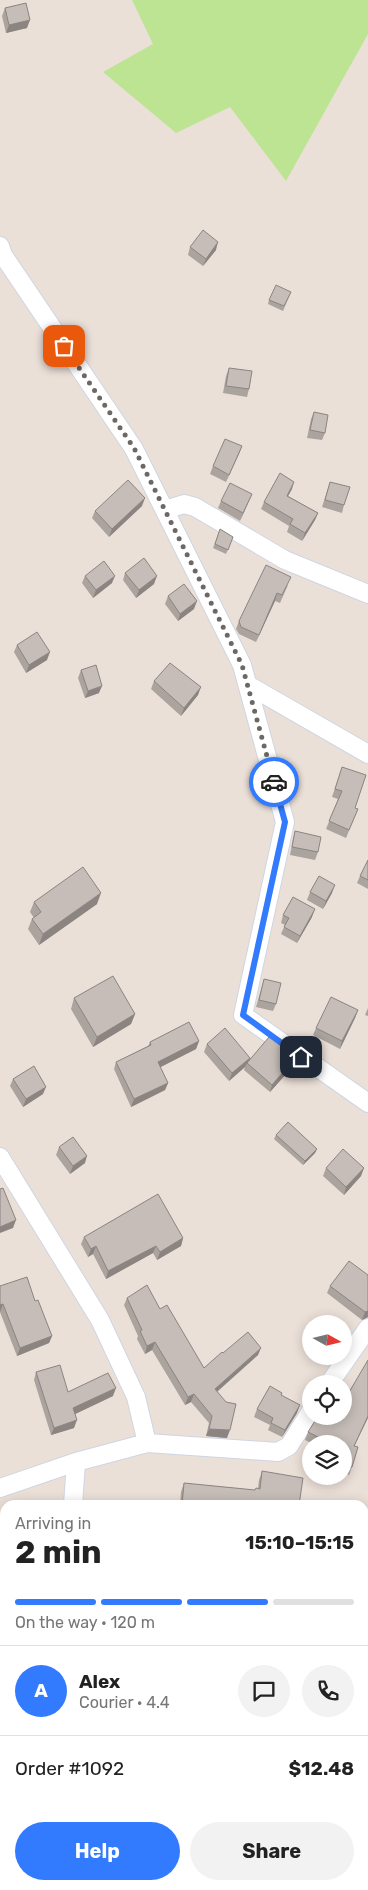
<!DOCTYPE html>
<meta charset="utf-8">
<style>
body{margin:0;font-family:Rubik,sans-serif;background:#f2f2f2;color:#222;height:100vh;display:flex;flex-direction:column;font-size:19px;white-space:nowrap}
*{box-sizing:border-box;margin:0}
p{font-size:16px;color:#767676}
.icon{flex:none;width:28px;height:28px;fill:none;stroke:currentColor;stroke-width:2;stroke-linecap:round;stroke-linejoin:round}
.map{position:relative;flex:1;overflow:hidden}
.side{position:absolute;left:0px;top:1500px;width:369px;height:390px;display:flex;flex-direction:column;background:#fff;border-radius:15px 15px 0 0;box-shadow:0 2px 12px #0003}
.side>*{flex:none}
.needle{width:32px;rotate:98deg}
.controls{position:absolute;left:302px;top:1315px;display:grid;gap:10px}
.controls a{display:grid;place-items:center;width:50px;height:50px;border-radius:50%;background:#fff;box-shadow:0 2px 12px #0003;font-size:25px}
.pin{position:absolute;display:grid;place-items:center;width:42px;height:42px;color:#fff;margin:-21px;border-radius:10px;box-shadow:0 2px 8px #0006}
.courier{position:absolute;display:grid;place-items:center;width:50px;height:50px;margin:-25px;border:4px solid #327bfe;border-radius:50%;background:#fff;color:#222;box-shadow:0 1px 6px #0007}
.overview em{font-style:normal;font-weight:700}
.overview div{display:flex;flex-direction:column-reverse}
.overview{display:flex;align-items:center;justify-content:space-between;height:85px;padding:0 15px}
h1{font-size:32px;font-weight:700;line-height:38px}
.bar{display:grid;grid-template-columns:repeat(4,1fr);gap:8px 5px;align-content:center;height:60px;padding:0 15px}
.bar i{height:6px;border-radius:4px;background:#e0e0e0}
.bar .selected{background:#327bfe}
.bar p{grid-column:span 4}
.line{display:flex;align-items:center;gap:12px;padding:0 15px;border-top:1px solid #e0e0e0}
.line div{flex:1}
.round{display:grid;place-items:center;flex:none;width:52px;height:52px;border-radius:26px;background:#f2f2f2}
.cta{display:flex;gap:10px;margin-top:auto;padding:10px 15px}
.cta a{flex:1;height:58px;border-radius:30px;background:#327bfe;color:#fff;font-size:20px;font-weight:700;line-height:58px;text-align:center}
.cta a+a{background:#f2f2f2;color:#222}
.map>svg:first-child{display:block}
.grass{fill:#bce493}
.lines{fill:none;stroke-linecap:round;stroke-linejoin:round}
.minor-casing{stroke:#ced5e2;stroke-width:20}
.minor{stroke:#fff;stroke-width:18}
.wall{fill:#aaa39e}
.shaded-wall{fill:#8b8481}
.building{fill:#c6bdb8;stroke:#8b8481}
.done{stroke:#6c6866;stroke-width:5;stroke-dasharray:0 9}
.route{stroke:#327bfe;stroke-width:6}
</style>
<div class="map">
<svg width="368" height="1890" viewBox="0 0 368 1890">
<rect width="100%" height="100%" fill="#ebe0d8"/>
<path class="grass" d="M132,0H368V34L286,181L230,107L176,133L103,72L153,44Z"/>
<g class="lines">
<g class="minor-casing">
<path id="minor" d="M0,246L3,255L134,449L242,665L285,822L243,1015L368,1103
M165,510L184,504L195,507L285,560L368,594
M248,685L368,754
M0,1157L100,1320L136,1397L147,1443
M329,1384L368,1328
M0,1488L76,1462
M73,1505L76,1462L147,1443L278,1452L289,1446L311,1411
M213,1885V1890
M53,1890L54,1885"/>
</g>
<use href="#minor" class="minor"/>
</g>
<path class="wall" d="M5,8L27,28L6,33L2,16Z
M190,247L216,250L203,266L188,255Z
M291,292L283,311L268,304L269,300Z
M229,368L249,389L247,397L223,393L226,376Z
M314,412L325,433L322,440L307,438L311,419Z
M242,446L226,482L210,474L213,466Z
M330,482L344,505L342,513L322,507Z
M292,489L288,496L318,513L315,520L302,541L287,532L289,526L261,509L264,502Z
M252,494L240,521L218,508L221,501Z
M142,506L109,537L92,518L95,511Z
M220,529L233,537L226,554L213,548Z
M125,573L154,584L136,598L123,580Z
M85,576L112,583L93,598L82,583Z
M288,585L280,603L275,601L256,642L239,634L236,629L239,621Z
M168,596L194,609L178,621L165,604Z
M17,645L47,660L26,673L14,652Z
M81,670L99,693L85,698L78,678Z
M154,681L198,695L181,716L151,689Z
M342,767L355,808L358,809L346,838L326,829L338,799L332,797Z
M295,831L318,852L315,860L290,855L293,839Z
M368,860V889L357,883L360,876Z
M310,892L332,893L323,909L307,900Z
M34,902L97,904L39,945L28,929L32,919L34,918L30,912Z
M283,915L312,917L297,943L281,934L285,925L281,923Z
M264,979L276,1004L273,1011L256,1007Z
M74,998L135,1014L131,1024L93,1047L71,1009Z
M368,1008V1016L365,1015Z
M358,1010L355,1018L340,1049L313,1035L316,1028Z
M199,1041L196,1049L160,1067L168,1083L165,1090L131,1107L114,1069L116,1062L148,1046L150,1042Z
M207,1044L250,1058L296,1057L294,1065L270,1092L244,1070L245,1067L229,1081L204,1052Z
M13,1079L43,1094L23,1107L10,1086Z
M276,1135L317,1149L315,1153L303,1165L274,1139Z
M59,1147L85,1163L70,1174L56,1155Z
M326,1168L361,1176L344,1195L323,1176Z
M84,1237L183,1238L181,1246L157,1260L153,1253L106,1279L93,1254L88,1257L81,1244Z
M368,1275V1317L362,1320L327,1293L330,1286Z
M0,1286L35,1301L52,1336L49,1343L17,1356L0,1312Z
M127,1298L160,1309L204,1368L223,1353L258,1355L217,1392L227,1438L206,1436L209,1423L191,1402L185,1405L152,1350L145,1354L137,1339L138,1336L124,1305Z
M36,1372L68,1392L113,1396L75,1414L74,1428L51,1435L34,1380Z
M257,1409L297,1413L282,1437L268,1430L270,1425L254,1417Z
M308,1432L355,1446L352,1467L349,1475L344,1473V1444H313L305,1440Z
M262,1471L299,1505H180L181,1492L184,1483L255,1490L258,1488L259,1480Z
M171,1885H206V1887L209,1890H171Z"/>
<path class="shaded-wall" d="M30,20L27,28L6,33L9,25Z
M218,242L216,250L203,266L206,259Z
M242,446L239,454L226,482L229,475Z
M294,482L292,489L284,503L287,496Z
M252,494L249,501L240,521L243,513Z
M145,498L142,506L109,537L112,529Z
M318,513L315,520L302,541L305,533Z
M115,576L112,583L93,598L96,590Z
M157,576L154,584L136,598L139,590Z
M277,593L275,601L256,642Z
M197,601L194,609L178,621L180,614Z
M50,652L47,660L26,673L29,665Z
M102,686L99,693L85,698L88,691Z
M201,687L198,695L181,716L184,708Z
M335,885L332,893L323,909L326,901Z
M101,893L97,904L39,945L43,934Z
M315,909L312,917L297,943L300,936Z
M358,1010L355,1018L340,1049L342,1041Z
M135,1014L131,1024L93,1047L97,1037Z
M199,1041L196,1049L155,1070L158,1062Z
M296,1057L294,1065L270,1092L272,1085Z
M250,1058L248,1064L247,1063L245,1067L229,1081L232,1073Z
M168,1083L165,1090L131,1107L134,1099Z
M46,1087L43,1094L23,1107L26,1099Z
M317,1149L315,1153L303,1165L305,1161Z
M87,1156L85,1163L70,1174L73,1166Z
M364,1168L361,1176L344,1195L346,1187Z
M16,1220L13,1228L0,1233V1227Z
M183,1238L181,1246L157,1260L160,1252Z
M96,1246L93,1254L88,1257L91,1249Z
M156,1246L153,1253L106,1279L108,1271Z
M3,1304L0,1312V1305Z
M368,1311V1317L362,1320L365,1312Z
M52,1336L49,1343L17,1356L20,1348Z
M155,1342L152,1350L145,1354L147,1346Z
M261,1348L258,1355L212,1396L215,1389Z
M116,1388L113,1396L71,1416L73,1408Z
M194,1394L191,1402L185,1405L188,1397Z
M300,1405L297,1413L282,1437L285,1430Z
M368,1416V1418L351,1453L354,1446Z
M77,1420L74,1428L51,1435L54,1428Z
M209,1429L230,1430L227,1438L206,1436Z
M364,1625H368V1632H364Z"/>
<path class="building" d="M26,3L30,20L9,25L5,8Z
M203,230L218,242L206,259L190,247Z
M276,285L291,292L284,306L269,300Z
M229,368L252,371L249,389L226,386Z
M314,412L328,415L325,433L310,430Z
M225,439L242,446L229,475L213,466Z
M280,473L294,482L287,496L318,513L305,533L290,524L293,519L264,502Z
M128,480L145,498L112,529L95,511Z
M330,482L350,487L344,505L325,500Z
M230,483L252,494L243,513L221,501Z
M220,529L233,537L228,550L215,544Z
M144,558L157,576L139,590L125,573Z
M104,561L115,576L96,590L85,576Z
M266,565L291,577L282,595L277,593L259,635L241,627L239,621Z
M184,584L197,601L180,614L168,596Z
M37,632L50,652L29,665L17,645Z
M170,663L201,687L184,708L154,681Z
M96,665L102,686L88,691L81,670Z
M342,767L366,775L355,808L358,809L349,830L329,821L342,791L335,789Z
M295,831L321,837L318,852L292,847Z
M368,860V880L360,876Z
M83,867L101,893L43,934L32,919L41,912L34,902Z
M319,876L335,885L326,901L310,892Z
M293,897L315,909L300,936L284,927L289,918L283,915Z
M113,976L135,1014L97,1037L74,998Z
M264,979L281,983L276,1004L259,1000Z
M331,997L358,1010L342,1041L316,1028Z
M189,1022L199,1041L158,1062L168,1083L134,1099L116,1062L151,1045L150,1042Z
M225,1028L250,1058L232,1073L207,1044Z
M269,1037L296,1057L272,1085L247,1063Z
M34,1066L46,1087L26,1099L13,1079Z
M288,1122L317,1149L305,1161L276,1135Z
M73,1137L87,1156L73,1166L59,1147Z
M343,1149L364,1168L346,1187L326,1168Z
M3,1188L16,1220L0,1227V1189Z
M158,1194L183,1238L160,1252L156,1246L108,1271L96,1246L91,1249L84,1237Z
M349,1261L368,1275V1311L365,1312L330,1286Z
M27,1277L35,1301L38,1300L52,1336L20,1348L3,1304L0,1305V1286Z
M147,1285L160,1309L167,1305L204,1368L222,1352L223,1353L248,1332L261,1348L215,1389L226,1402L236,1404L230,1430L209,1429L212,1416L194,1394L188,1397L155,1342L147,1346L140,1331L142,1330L127,1298Z
M368,1360V1416L354,1446L358,1447L352,1467L344,1465V1444H330V1443L308,1432L318,1416H344V1392L348,1394Z
M60,1365L68,1392L108,1373L116,1388L73,1408L77,1420L54,1428L36,1372Z
M270,1386L282,1393L281,1395L300,1405L285,1430L271,1423L273,1418L257,1409Z
M262,1471L303,1478L299,1505H182L184,1483L255,1490L256,1488L260,1489Z
M364,1597H368V1625H364Z
M0,1859L5,1860V1885H22L21,1890H0Z
M364,1879H368V1890H221L225,1888V1885H302V1890L326,1885H364Z
M174,1885H206V1887L209,1890H174Z"/>
<g class="lines">
<path class="done" d="M64,346L134,448L242,665L274,782"/>
<path class="route" d="M274,782L285,822L243,1015L301,1057"/>
</g>
</svg>
<div class="controls">
<a><svg class="needle" viewBox="-14 -14 28 28"><path d="M0-13l5 13h-10z" fill="#e53935"/><path d="M0 13l5-13h-10z" fill="#767676"/></svg></a>
<a><svg class="icon" aria-label="locate" viewBox="0 0 24 24"><circle cx="12" cy="12" r="6"/><path d="M12 2v4M12 18v4M2 12h4M18 12h4"/></svg></a>
<a><svg class="icon" aria-label="layers" viewBox="0 0 24 24"><path d="M12 4l9 5-9 5-9-5zM3 14l9 5 9-5"/></svg></a>
</div>
<div class="pin" style="left:64px;top:346px;background:#ea580c"><svg class="icon" aria-label="bag" viewBox="0 0 24 24"><path d="M5 8h14l-1 12H6zM9 8a3 3 0 0 1 6 0"/></svg></div>
<div class="pin" style="left:301px;top:1057px;background:#1f2937"><svg class="icon" aria-label="home" viewBox="0 0 24 24"><path d="M3 11l9-7 9 7M6 9v11h12V9"/></svg></div>
<div class="courier" style="left:274px;top:782px"><svg class="icon" aria-label="car" viewBox="0 0 24 24"><path d="M5 17H2v-5l4-1 3-4h7l3 4 3 1v5h-3M9 17h6M6 11h13"/><circle cx="7" cy="17" r="2"/><circle cx="17" cy="17" r="2"/></svg></div>
<section class="side">
<div class="overview"><div><h1>2 min</h1><p>Arriving in</p></div><em>15:10–15:15</em></div>
<div class="bar"><i class="selected"></i><i class="selected"></i><i class="selected"></i><i></i><p>On the way · 120 m</p></div>
<div class="line" style="height:90px"><b class="round" style="background:#327bfe;color:#fff">A</b><div><b>Alex</b><p>Courier · 4.4</p></div><a class="round"><svg class="icon" aria-label="chat" viewBox="0 0 24 24"><path d="M4 5h16v11H9l-5 4z"/></svg></a><a class="round"><svg class="icon" aria-label="phone" viewBox="0 0 24 24"><path d="M5 4h4l2 5-3 2q2 4 5 5l2-3 5 2v4C11 20 4 13 5 4z"/></svg></a></div>
<div class="line" style="height:65px"><div>Order #1092</div><b>$12.48</b></div>
<div class="cta"><a>Help</a><a>Share</a></div>
</section>
</div>
